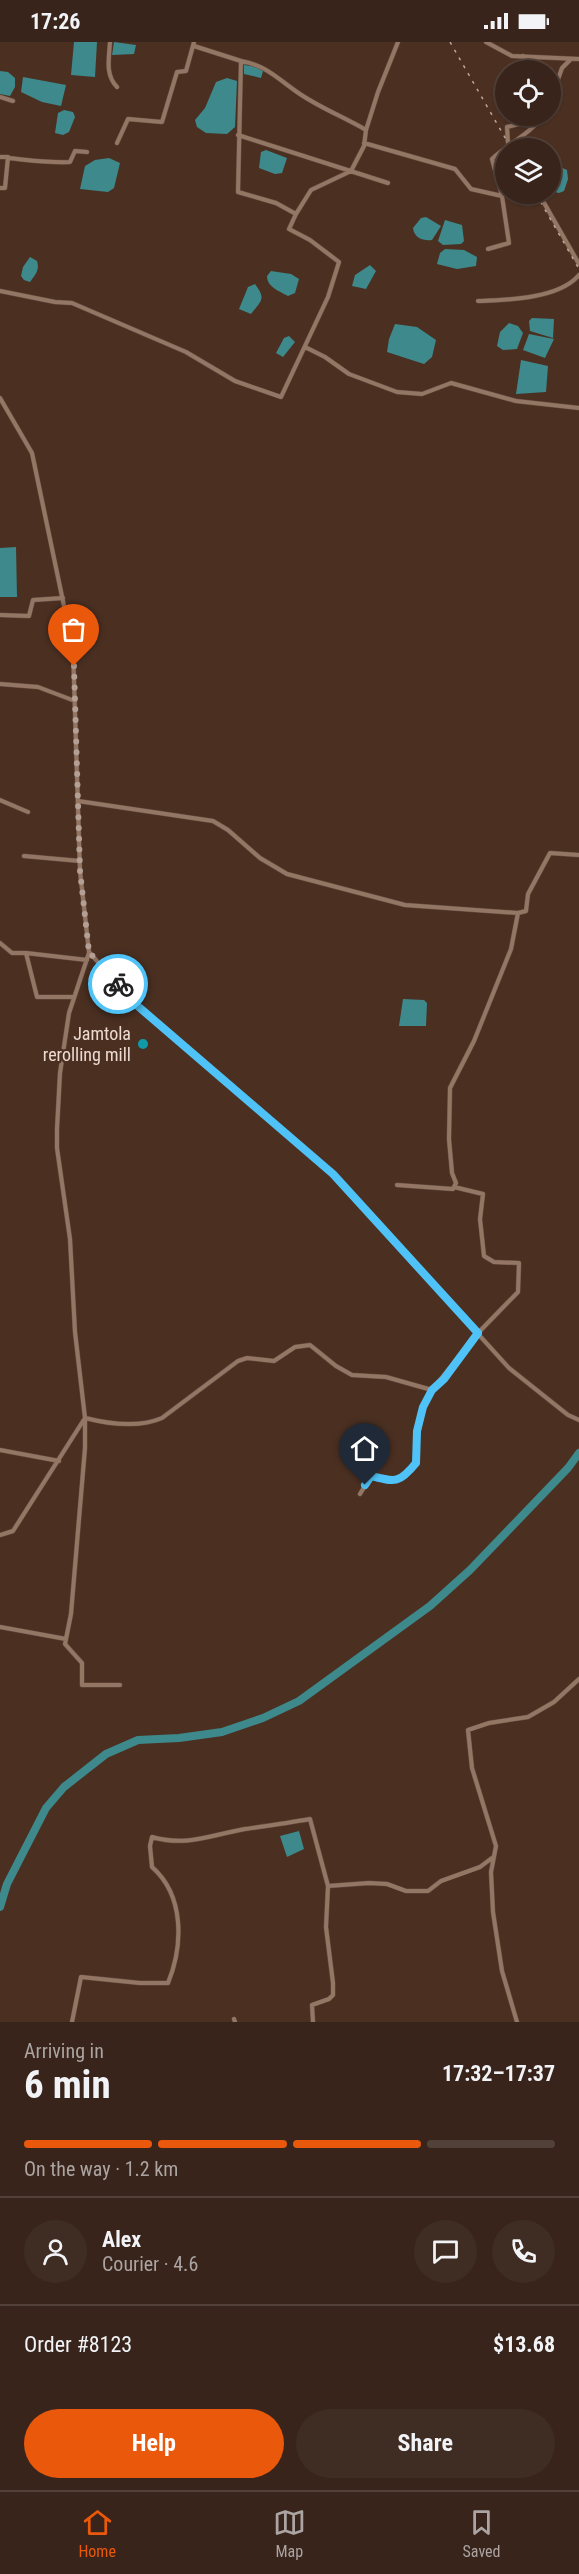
<!DOCTYPE html>
<meta charset="utf-8">
<style>
body{margin:0;font-family:"Roboto Condensed",sans-serif;background:#3f2c23;color:#f1f3f6;height:100vh;display:flex;flex-direction:column;font-size:22px;white-space:nowrap}
*{box-sizing:border-box;margin:0}
p{font-size:20px;color:#aba4a2}
.icon{flex:none;width:33px;height:33px;fill:none;stroke:currentColor;stroke-width:2;stroke-linecap:round;stroke-linejoin:round}
.map{position:relative;height:1980px;overflow:hidden}
.side{display:flex;flex-direction:column;background:#38241a;flex:1}
.side>*{flex:none}
.tools{position:absolute;left:495px;top:18px;display:grid;gap:12px}
.tools a{display:grid;place-items:center;width:66px;height:66px;border-radius:50%;background:#38241a;box-shadow:0 2px 4px #0004,0 0 0 2px #524139;font-size:30px}
.pin{position:absolute;display:grid;place-items:center;width:51px;height:51px;color:#fff;margin:-62px -26px;border-radius:50% 50% 50% 0;rotate:-45deg;box-shadow:0 0 6px #0007}
.pin .icon{rotate:45deg}
.courier{position:absolute;display:grid;place-items:center;width:60px;height:60px;margin:-30px;border:4px solid #4fc3f7;border-radius:50%;background:#fff;color:#222;box-shadow:0 2px 8px #0007}
.overview em{font-style:normal;font-weight:700}
.overview div{display:flex;flex-direction:column-reverse}
.overview{display:flex;align-items:center;justify-content:space-between;height:102px;padding:0 24px}
h1{font-size:39px;font-weight:700;line-height:45px}
.bar{display:grid;grid-template-columns:repeat(4,1fr);gap:9px 6px;align-content:center;height:72px;padding:0 24px}
.bar i{height:8px;border-radius:4px;background:#524139}
.bar .selected{background:#ea580c}
.bar p{grid-column:span 4}
.line{display:flex;align-items:center;gap:15px;padding:0 24px;border-top:2px solid #524139}
.line div{flex:1}
.round{display:grid;place-items:center;flex:none;width:63px;height:63px;border-radius:32px;background:#3f2c23}
.cta{display:flex;gap:12px;margin-top:auto;padding:12px 24px}
.cta a{flex:1;height:69px;border-radius:36px;background:#ea580c;color:#fff;font-size:24px;font-weight:700;line-height:69px;text-align:center}
.cta a+a{background:#3f2c23;color:#f1f3f6}
.status{display:flex;justify-content:space-between;align-items:center;height:42px;padding:0 30px;background:#38241a;direction:ltr}
.status svg{height:16px;fill:currentColor}
.dock{display:flex;justify-content:space-around;align-items:center;height:84px;border-top:2px solid #524139;background:#38241a;font-size:16px;color:#aba4a2}
.dock a{display:grid;justify-items:center;gap:3px}
.dock .selected{color:#ea580c}
.map>svg:first-child{display:block}
.water{fill:#3d898c}
.lines{fill:none;stroke-linecap:round;stroke-linejoin:round}
.river{stroke:#3d898c;stroke-width:8}
.street-casing{stroke:#654f41;stroke-width:5}
.street{stroke:#947665;stroke-width:4}
.rail{stroke:#bba69c;stroke-width:1.5;stroke-dasharray:3 6;stroke-linecap:butt}
.done{stroke:#b49f94;stroke-width:6;stroke-dasharray:0 10.8}
.route{stroke:#4fc3f7;stroke-width:8}
.culture-dot{fill:#0f9aa8;stroke:#4b3022;stroke-width:2}
.labels{text-anchor:middle;stroke-width:4.5;stroke-linejoin:round;paint-order:stroke}
.poi-label{font-size:18px;fill:#eddbd2;stroke:#4b3022;text-anchor:end}
</style>
<div class="status"><b>17:26</b><svg viewBox="0 0 49 12"><path d="M0 12V9h3v3zM5 12V6h3v6zM10 12V3h3v9zM15 12V0h3v12zM26 1h20v11H26zM47 4h2v5h-2z"/></svg></div>
<div class="map">
<svg width="579" height="1980" viewBox="0 0 579 1980">
<rect width="100%" height="100%" fill="#4b3022"/>
<path class="water" d="M74,0H97L95,35L71,33Z
M114,0L136,3L134,12L112,13Z
M244,23L258,25L263,29L261,36L244,32Z
M0,29L8,30L15,36V45L10,54L0,52Z
M23,35L66,43L61,64L42,60L21,50Z
M227,36L237,39L235,85L227,92L206,91L197,85L195,78L205,66L216,40Z
M64,68L73,70L75,75L69,90L63,93L55,91L58,71Z
M266,108L287,116L282,131L275,132L259,126L261,110Z
M109,116L120,121L114,146L108,150L80,147L85,124L95,118Z
M558,124L567,128L568,137L564,149L559,151L551,149L552,126Z
M426,175L441,184L432,198C423,199 414,196 413,186L421,176Z
M445,178L462,183L464,199L461,202L443,203L438,199Z
M445,207L464,208L477,215L476,224L457,227L437,222L440,211Z
M30,215L37,219C40,228 35,233 30,240L24,238L21,234L23,225Z
M370,223L376,229L366,247L352,244L355,233Z
M271,229L291,232L299,237L295,251L288,254C279,249 267,245 267,234Z
M255,242C266,257 262,258 251,272L239,267L248,245Z
M532,276L554,277L553,296L530,289L529,279Z
M509,281L518,284L523,291L517,307L503,308L497,304L500,290Z
M395,282L417,285L436,298L432,315L424,322L387,310L389,297Z
M529,292L554,297L545,316L523,308Z
M289,294L295,300L283,315L276,311L284,296Z
M521,318L548,324L546,350L516,352Z
M16,505L17,555H0V506Z
M403,957L424,958L427,961L426,984H399Z
M299,1789L304,1807L287,1815L280,1794Z"/>
<g class="lines">
<path class="river" d="M0,1865L7,1842L46,1766L64,1745L106,1712L138,1698L179,1696L222,1690L263,1676L299,1659L430,1564L470,1528L568,1426L579,1411"/>
<g class="street-casing">
<path id="street" d="M110,0C109,16 105,33 117,45
M486,0L512,14L579,17
M523,14L527,28
M241,19C265,23 277,36 297,50C318,65 344,75 366,88L364,104L351,129L311,148L296,172
M0,55L13,59
M550,60L562,26L571,17
M366,88L378,50L398,0
M238,93L388,141
M117,101L128,77L162,80L177,30L186,29L194,0
M364,101L455,127L471,147L502,154
M508,101L507,85L523,81L524,74
M509,101L512,106
M0,115H8L5,146H0
M8,116C29,118 48,121 70,120L75,109L87,110
M539,152L579,222
M488,207L509,201L502,154L492,117C508,102 530,92 543,74
M0,249L55,260L72,261L186,310L235,339L281,355L328,255L339,220L310,198L289,187L296,172L276,161L238,150L241,19L194,4
M478,259C506,258 559,257 579,233
M305,305L325,315L349,332L397,350L422,352L451,341L516,359L579,366
M0,356L32,411L73,607L80,829L89,910L133,960L333,1132L509,1326L568,1373L579,1378
M0,573L29,574L33,558L63,556
M0,642L38,645L75,659
M0,758L28,770
M78,759L213,779L228,788L260,816L287,832L405,863L518,871L526,869L528,852L550,811L579,813
M24,814L80,819
M0,901L12,911H26L37,955H74
M26,911L87,918
M397,1143L453,1147L456,1141L452,1131L449,1097L450,1046L474,999L511,907L518,871
M0,1408L59,1419
M360,1452L371,1434C395,1440 399,1442 416,1421C417,1394 419,1372 432,1348
M0,1493L13,1489L85,1376L75,1290L70,1197L57,1106V1087L60,1031L69,971L89,911
M0,1585L66,1597
M120,1643H82V1621L65,1602L71,1572L85,1406V1376C109,1382 139,1386 162,1376L238,1319L247,1316L274,1319L295,1305L310,1303L336,1324L352,1333L386,1335L432,1348L478,1291L518,1250L519,1221L494,1220L484,1214L480,1177L483,1152L454,1145
M328,1844L369,1841L387,1842L406,1849H428L441,1839L480,1825L492,1816
M234,1977L235,1980
M72,1980L81,1935L140,1941H168C183,1904 185,1854 152,1825L150,1804L152,1795C188,1805 210,1793 245,1787C266,1784 288,1781 310,1777L328,1844L326,1885L333,1941V1953L329,1957L312,1963L313,1980
M517,1980L502,1929L493,1870L491,1830L496,1804L472,1726L468,1688L489,1681L528,1675L554,1660L579,1637"/>
</g>
<use href="#street" class="street"/>
<path class="rail" d="M450,0L511,106
M536,152L579,227"/>
</g>
<g class="lines">
<path class="done" d="M74,624L80,829L89,910L118,942"/>
<path class="route" d="M118,942L133,960L333,1132L478,1291L444,1337L432,1348L423,1365L417,1389L416,1421C399,1442 395,1440 371,1434L365,1443"/>
</g>
<circle class="culture-dot" cx="143" cy="1002" r="6"/>
<g class="labels">
<g class="poi-label">
<text x="131" y="998">Jamtola<tspan x="131" dy="21">rerolling mill</tspan></text>
</g>
</g>
</svg>
<div class="tools">
<a><svg class="icon" aria-label="locate" viewBox="0 0 24 24"><circle cx="12" cy="12" r="6"/><path d="M12 2v4M12 18v4M2 12h4M18 12h4"/></svg></a>
<a><svg class="icon" aria-label="layers" viewBox="0 0 24 24"><path d="M12 4l9 5-9 5-9-5zM3 14l9 5 9-5"/></svg></a>
</div>
<div class="pin" style="left:74px;top:624px;background:#ea580c"><svg class="icon" aria-label="bag" viewBox="0 0 24 24"><path d="M5 8h14l-1 12H6zM9 8a3 3 0 0 1 6 0"/></svg></div>
<div class="pin" style="left:365px;top:1443px;background:#1f2937"><svg class="icon" aria-label="home" viewBox="0 0 24 24"><path d="M3 11l9-7 9 7M6 9v11h12V9"/></svg></div>
<div class="courier" style="left:118px;top:942px"><svg class="icon" aria-label="bike" viewBox="0 0 24 24"><circle cx="6" cy="16" r="4"/><circle cx="18" cy="16" r="4"/><path d="M6 16l4-8h5l3 8M10 8l3 8H6M13 5h3"/></svg></div>
</div>
<section class="side">
<div class="overview"><div><h1>6 min</h1><p>Arriving in</p></div><em>17:32–17:37</em></div>
<div class="bar"><i class="selected"></i><i class="selected"></i><i class="selected"></i><i></i><p>On the way · 1.2 km</p></div>
<div class="line" style="height:108px"><a class="round"><svg class="icon" aria-label="person" viewBox="0 0 24 24"><circle cx="12" cy="8" r="4"/><path d="M4 21q1-7 8-7t8 7"/></svg></a><div><b>Alex</b><p>Courier · 4.6</p></div><a class="round"><svg class="icon" aria-label="chat" viewBox="0 0 24 24"><path d="M4 5h16v11H9l-5 4z"/></svg></a><a class="round"><svg class="icon" aria-label="phone" viewBox="0 0 24 24"><path d="M5 4h4l2 5-3 2q2 4 5 5l2-3 5 2v4C11 20 4 13 5 4z"/></svg></a></div>
<div class="line" style="height:78px"><div>Order #8123</div><b>$13.68</b></div>
<div class="cta"><a>Help</a><a>Share</a></div>
</section>
<nav class="dock">
<a class="selected"><svg class="icon" aria-label="home" viewBox="0 0 24 24"><path d="M3 11l9-7 9 7M6 9v11h12V9"/></svg>Home</a>
<a><svg class="icon" aria-label="map" viewBox="0 0 24 24"><path d="M3 6l6-2 6 2 6-2v14l-6 2-6-2-6 2zM9 4v14M15 6v14"/></svg>Map</a>
<a><svg class="icon" aria-label="saved" viewBox="0 0 24 24"><path d="M7 4h10v16l-5-4-5 4z"/></svg>Saved</a>
</nav>
